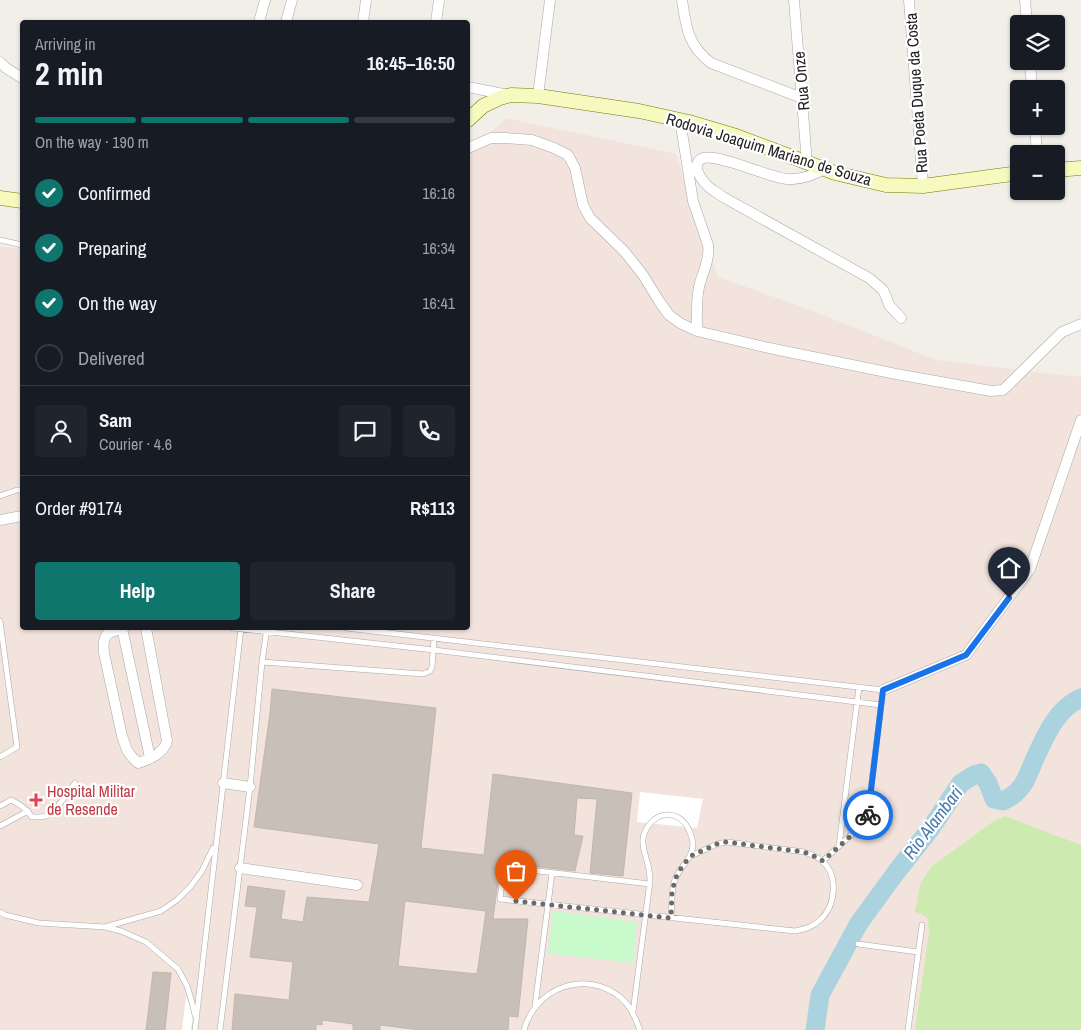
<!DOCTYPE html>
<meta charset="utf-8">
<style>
body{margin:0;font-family:"Archivo Narrow",sans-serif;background:#20242c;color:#f1f3f6;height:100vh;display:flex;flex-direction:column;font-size:19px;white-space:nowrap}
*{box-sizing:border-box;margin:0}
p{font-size:16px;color:#9ea1a6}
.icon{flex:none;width:28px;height:28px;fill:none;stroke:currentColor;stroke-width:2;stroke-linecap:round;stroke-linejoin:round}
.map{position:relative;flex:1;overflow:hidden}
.sheet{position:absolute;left:20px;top:20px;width:450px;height:610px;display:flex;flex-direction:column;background:#171b24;border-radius:5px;box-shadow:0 1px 4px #0004}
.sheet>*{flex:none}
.tools{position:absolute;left:1010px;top:15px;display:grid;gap:10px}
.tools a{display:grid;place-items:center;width:55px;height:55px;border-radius:5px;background:#171b24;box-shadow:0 1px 4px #0004;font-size:25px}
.pin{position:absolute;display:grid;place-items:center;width:42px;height:42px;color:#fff;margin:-51px -21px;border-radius:50% 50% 50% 0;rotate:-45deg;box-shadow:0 0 5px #0007}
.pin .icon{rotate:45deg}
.courier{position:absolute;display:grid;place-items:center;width:50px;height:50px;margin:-25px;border:4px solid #1a73e8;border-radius:50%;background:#fff;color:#222;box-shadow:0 1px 6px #0007}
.summary em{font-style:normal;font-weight:800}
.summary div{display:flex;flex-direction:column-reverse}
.summary{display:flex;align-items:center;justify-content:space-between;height:85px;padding:0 15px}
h1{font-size:32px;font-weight:800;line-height:38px}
.bar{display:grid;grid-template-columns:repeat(4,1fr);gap:8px 5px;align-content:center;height:60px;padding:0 15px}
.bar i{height:6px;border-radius:4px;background:#363941}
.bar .on{background:#0f766e}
.bar p{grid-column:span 4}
.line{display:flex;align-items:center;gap:12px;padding:0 15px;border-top:1px solid #363941}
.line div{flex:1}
.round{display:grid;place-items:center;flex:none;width:52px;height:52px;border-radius:5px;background:#20242c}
ol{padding:0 15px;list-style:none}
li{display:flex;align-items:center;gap:15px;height:55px}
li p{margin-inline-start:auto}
li .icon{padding:5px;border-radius:50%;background:#0f766e;color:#fff;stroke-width:4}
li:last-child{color:#9ea1a6}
li i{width:28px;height:28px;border:2px solid #363941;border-radius:50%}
.cta{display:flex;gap:10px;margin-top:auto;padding:10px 15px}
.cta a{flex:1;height:58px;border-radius:5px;background:#0f766e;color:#fff;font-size:20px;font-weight:800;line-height:58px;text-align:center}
.cta a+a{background:#20242c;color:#f1f3f6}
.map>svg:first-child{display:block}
.military{fill:#f3e3dd}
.grass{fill:#cdebb0}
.park{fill:#c8facc}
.pier{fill:#fff}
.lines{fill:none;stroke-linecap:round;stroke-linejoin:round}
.river{stroke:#aad3df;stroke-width:19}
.building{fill:#c7bfb8;stroke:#c4b6ab;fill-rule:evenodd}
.lane-casing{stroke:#a9a9a9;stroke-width:6}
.street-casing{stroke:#a9a9a9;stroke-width:11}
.secondary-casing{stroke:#707d05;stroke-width:15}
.lane{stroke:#fff;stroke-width:5}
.street{stroke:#fff;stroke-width:10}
.secondary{stroke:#f7fabf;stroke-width:14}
.done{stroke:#6b6a68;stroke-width:5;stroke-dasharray:0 9}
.route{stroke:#1a73e8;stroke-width:6}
.health-dot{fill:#e0444e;stroke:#fff;stroke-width:2}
.labels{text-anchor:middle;stroke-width:4.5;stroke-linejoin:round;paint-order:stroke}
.street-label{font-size:16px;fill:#222;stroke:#fff}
.health-label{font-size:16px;fill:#be3a42;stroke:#fff;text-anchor:start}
.water-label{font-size:18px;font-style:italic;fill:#4a7aab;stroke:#fff}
</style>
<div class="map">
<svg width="1081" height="1030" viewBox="0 0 1081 1030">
<rect width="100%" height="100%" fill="#f2efe9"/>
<path class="military" d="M506,118L676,154L718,277L808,309L936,360L1081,377V1030H0V246L22,249V628H468V153Z"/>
<path class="grass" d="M1005,816L1081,845V1030H915L929,933L928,919L922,914L915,912L920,884L931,867L991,823Z"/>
<path class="park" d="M553,911L637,922L633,963L548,953Z"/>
<path class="pier" d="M640,792L703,799L697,828L637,822Z
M186,996L193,1013L191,1030H182Z"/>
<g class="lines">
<path class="river" d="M815,1030L820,995L859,923L897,871L931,828L961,783L974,775L981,773L988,783L994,799L1003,801C1013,796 1018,792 1024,783C1038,755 1050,711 1081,698"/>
</g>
<path class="building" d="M272,689L436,708L421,848L484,855L493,774L632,793L623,876L590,873L597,799L577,798L574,835L583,836L575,871L504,863L500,865L493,919H528L518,1017L509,1016L508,1030H420L380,1025V1030H353V1024L322,1020V1025L316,1024V1030H232L235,994L289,1000L293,962L250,957L257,907L245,906L248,886L285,891L281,919L303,922L307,897L369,902L379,844L254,827L270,713ZM405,901L486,911L477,974L398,966Z
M153,972L171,973L165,1030H146Z"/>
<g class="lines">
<g class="lane-casing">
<path id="lane" d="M0,240L22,245
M0,496L17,490H22
M0,621L17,747L0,757
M233,628L434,650L881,705
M346,628L883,690L867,820L823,861
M262,662L423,674L430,671L432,667L434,638
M0,806L11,800C20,804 26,808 32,817C37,817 43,818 48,815C58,809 68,792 75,783
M0,826L28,811
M839,846L859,687
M650,884L504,867L500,899L795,931C805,929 813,927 820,920C836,906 839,874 821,860C816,856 810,854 804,852L727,842L717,844L691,856
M0,912L5,915L39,923L105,927L121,931L146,942L178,969L187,986L191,999L195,1015
M105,927L161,911L177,900L190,887L202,871L213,848
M858,944L918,952
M535,1006L552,873
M633,1012L650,881C650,876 649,870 648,865C646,856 642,848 643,839C647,814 677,804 689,830C691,835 693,840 693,845C692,859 680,867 675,879C671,891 672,905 671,918
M195,1030L241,628
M220,1030L250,787L262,662L267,628
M524,1030C535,988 585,969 620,997C631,1006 635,1018 640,1030
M908,1030L922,925"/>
</g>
<g class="street-casing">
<path id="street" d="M682,0C686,27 688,46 711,63L802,98
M794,0L807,163
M909,0L923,186
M1025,0L1027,24
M259,22L265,0
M286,22L292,0
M363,22L366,0
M436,22L439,0
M1030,61L1032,89
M0,62L6,68L22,78
M468,87L508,95
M538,96L550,0
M680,120L693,201L708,245C710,261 702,273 699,287C696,301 697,317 697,331L769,348L896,374L991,391L1003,390L1062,332L1081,324
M1035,126L1037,154
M468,148L491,138H506L532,140L554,148L568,155L575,168L583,205L590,218L624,251L643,275L659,301L669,315L680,323L697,331
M824,169C812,176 801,180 787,179C769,178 714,151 701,159C690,166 703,182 710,188C714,191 719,194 723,197L869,278L883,290L887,299L889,305L901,318
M0,520L22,516
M122,628L150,758
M124,628C107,633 102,633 104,653L122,736L127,750L132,757L138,763C149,760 164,753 167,741L146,628
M883,690L966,655L1030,569L1081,420
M223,783L250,787
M240,868L357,885"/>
</g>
<g class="secondary-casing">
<path id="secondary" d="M468,120L483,106L500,98L511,95L538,96L639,111L689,122L736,136L835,173L886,185L923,186L1019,173
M1056,170L1081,168
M0,198L22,201"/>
</g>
<use href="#lane" class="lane"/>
<use href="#street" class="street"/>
<use href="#secondary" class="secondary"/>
</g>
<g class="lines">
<path class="done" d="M516,901L671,918L672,893L675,879L683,865L691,856L717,844L726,842L804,852L814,856L823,861L868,820V815"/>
<path class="route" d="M868,815L883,690L966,655L1009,598"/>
</g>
<path class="health-dot" d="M33.5 792.5h5v5h5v5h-5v5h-5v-5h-5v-5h5z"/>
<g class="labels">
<g class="street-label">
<text transform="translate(801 81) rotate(-95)" y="6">Rua Onze</text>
<text transform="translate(916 93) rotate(-94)" y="6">Rua Poeta Duque da Costa</text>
<text transform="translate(769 149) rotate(17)" y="6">Rodovia Joaquim Mariano de Souza</text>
</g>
<g class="health-label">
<text x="47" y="797">Hospital Militar<tspan x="47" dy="18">de Resende</tspan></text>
</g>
<g class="water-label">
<text transform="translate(933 823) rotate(-53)" y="6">Rio Alambari</text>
</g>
</g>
</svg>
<div class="tools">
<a><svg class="icon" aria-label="layers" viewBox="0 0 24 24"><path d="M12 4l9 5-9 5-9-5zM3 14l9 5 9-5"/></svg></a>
<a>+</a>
<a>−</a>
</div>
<div class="pin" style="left:516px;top:901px;background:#ea580c"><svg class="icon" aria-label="bag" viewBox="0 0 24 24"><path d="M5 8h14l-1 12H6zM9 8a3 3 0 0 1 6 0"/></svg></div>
<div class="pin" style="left:1009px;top:598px;background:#1f2937"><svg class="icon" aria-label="home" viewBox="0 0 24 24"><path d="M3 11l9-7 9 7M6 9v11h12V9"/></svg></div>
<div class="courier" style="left:868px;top:815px"><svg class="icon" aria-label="bike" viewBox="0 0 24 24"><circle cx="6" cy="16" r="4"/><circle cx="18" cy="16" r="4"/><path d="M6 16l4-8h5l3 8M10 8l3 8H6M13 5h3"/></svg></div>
<section class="sheet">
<div class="summary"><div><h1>2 min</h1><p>Arriving in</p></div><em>16:45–16:50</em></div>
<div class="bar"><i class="on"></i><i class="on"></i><i class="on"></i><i></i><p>On the way · 190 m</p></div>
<ol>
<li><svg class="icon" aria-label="check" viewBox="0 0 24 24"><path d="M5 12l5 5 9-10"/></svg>Confirmed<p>16:16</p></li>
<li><svg class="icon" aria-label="check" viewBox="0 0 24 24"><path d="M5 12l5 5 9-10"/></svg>Preparing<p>16:34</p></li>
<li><svg class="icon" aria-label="check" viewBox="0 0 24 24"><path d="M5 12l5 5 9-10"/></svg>On the way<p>16:41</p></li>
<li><i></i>Delivered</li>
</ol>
<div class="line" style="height:90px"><a class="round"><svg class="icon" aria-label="person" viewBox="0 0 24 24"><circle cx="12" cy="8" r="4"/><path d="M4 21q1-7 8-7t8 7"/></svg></a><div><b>Sam</b><p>Courier · 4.6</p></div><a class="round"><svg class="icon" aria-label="chat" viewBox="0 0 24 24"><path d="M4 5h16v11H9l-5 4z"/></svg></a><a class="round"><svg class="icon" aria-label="phone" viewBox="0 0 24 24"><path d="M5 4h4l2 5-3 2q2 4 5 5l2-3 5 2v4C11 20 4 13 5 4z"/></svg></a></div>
<div class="line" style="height:65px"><div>Order #9174</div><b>R$113</b></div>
<div class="cta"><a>Help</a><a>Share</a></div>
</section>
</div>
